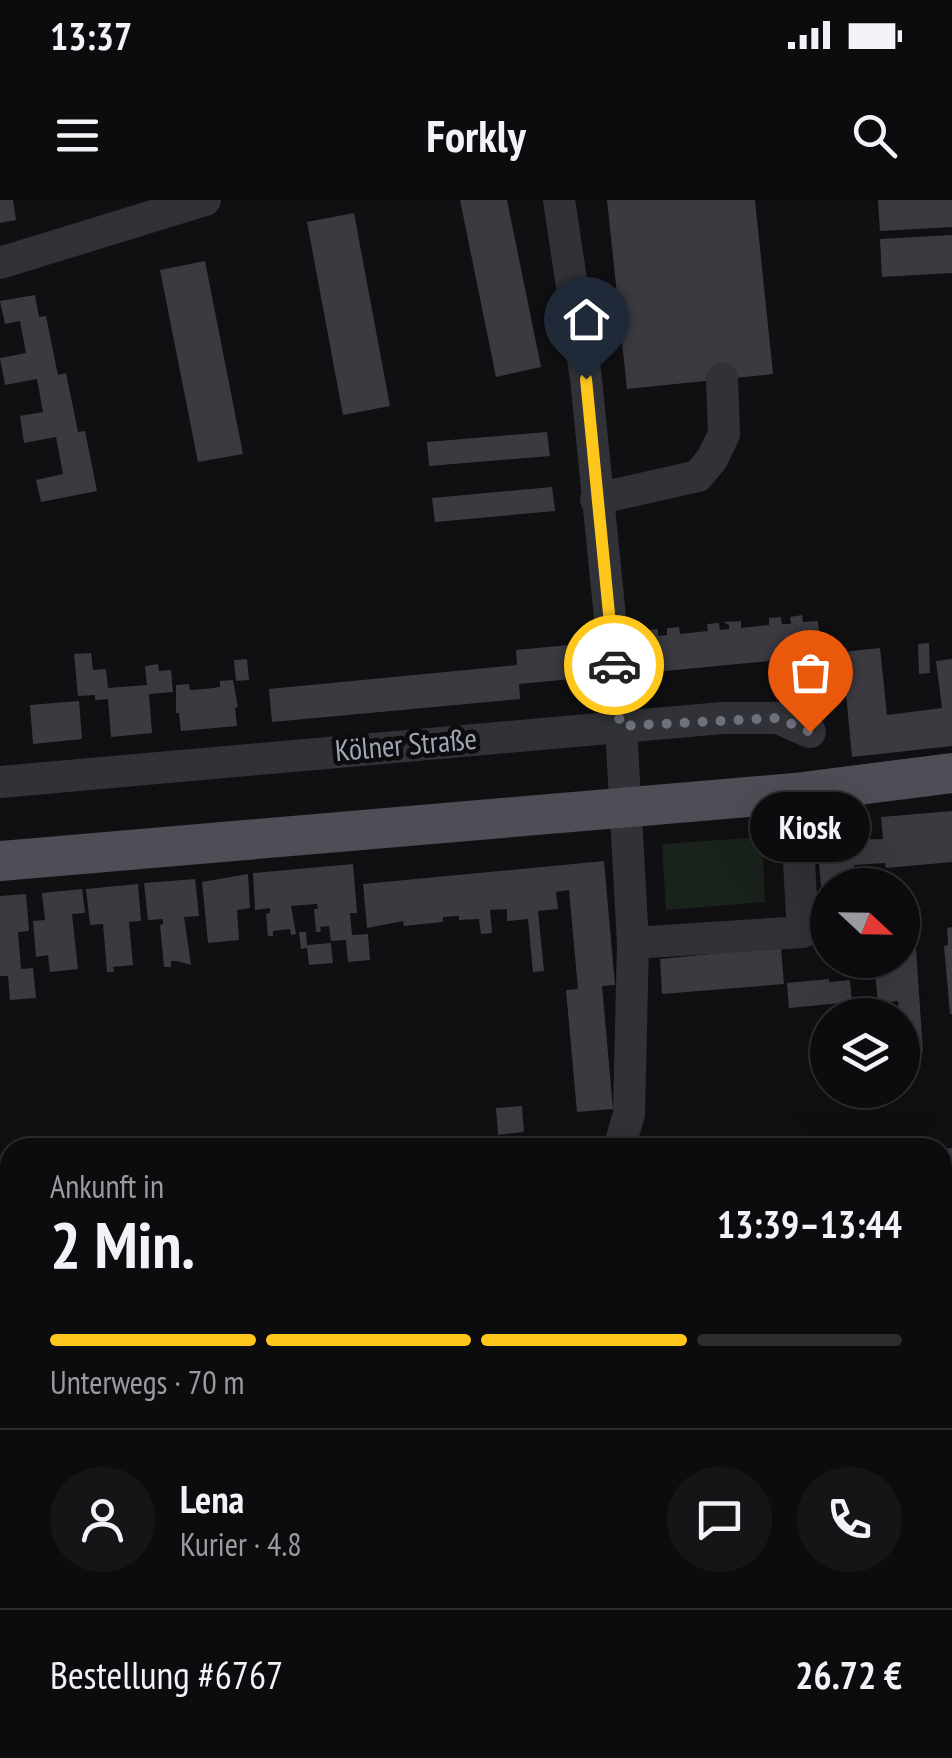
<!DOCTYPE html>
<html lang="de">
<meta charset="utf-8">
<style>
body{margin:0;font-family:"PT Sans Narrow",sans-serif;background:#151517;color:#f1f3f6;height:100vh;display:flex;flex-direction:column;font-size:38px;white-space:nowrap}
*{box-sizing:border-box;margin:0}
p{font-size:32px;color:#9a9b9e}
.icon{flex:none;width:55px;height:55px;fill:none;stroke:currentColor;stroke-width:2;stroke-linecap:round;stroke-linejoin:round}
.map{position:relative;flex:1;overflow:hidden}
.details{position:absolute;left:0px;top:938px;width:952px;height:622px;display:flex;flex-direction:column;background:#0c0c0e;border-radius:30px 30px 0 0;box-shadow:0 10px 40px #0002,0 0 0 2px #2c2c2e}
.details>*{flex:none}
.needle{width:65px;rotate:112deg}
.controls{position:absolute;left:810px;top:668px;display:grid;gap:20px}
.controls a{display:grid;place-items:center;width:110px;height:110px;border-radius:50%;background:#0c0c0e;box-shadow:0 10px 40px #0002,0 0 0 2px #2c2c2e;font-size:50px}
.pin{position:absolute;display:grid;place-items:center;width:85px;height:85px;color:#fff;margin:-102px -42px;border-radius:50% 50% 50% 0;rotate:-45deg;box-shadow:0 0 10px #0007}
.pin .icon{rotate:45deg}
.courier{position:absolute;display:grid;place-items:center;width:100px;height:100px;margin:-50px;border:8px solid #ffc61b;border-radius:50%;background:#fff;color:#222;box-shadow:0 2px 12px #0007}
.bubble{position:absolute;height:70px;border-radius:35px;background:#0c0c0e;box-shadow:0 10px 40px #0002,0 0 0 2px #2c2c2e;font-size:32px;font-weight:700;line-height:70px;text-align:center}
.overview em{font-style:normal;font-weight:700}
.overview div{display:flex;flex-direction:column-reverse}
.overview{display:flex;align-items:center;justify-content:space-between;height:170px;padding:0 50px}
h1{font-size:65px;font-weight:700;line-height:75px}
.bar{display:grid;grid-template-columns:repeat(4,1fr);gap:15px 10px;align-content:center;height:120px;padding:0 50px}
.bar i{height:12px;border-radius:8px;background:#2c2c2e}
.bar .selected{background:#ffc61b}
.bar p{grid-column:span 4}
.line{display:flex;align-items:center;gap:25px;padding:0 50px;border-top:2px solid #2c2c2e}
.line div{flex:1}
.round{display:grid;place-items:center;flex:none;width:105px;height:105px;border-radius:52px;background:#151517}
.status{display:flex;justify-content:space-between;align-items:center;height:70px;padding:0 50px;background:#0c0c0e;direction:ltr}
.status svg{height:28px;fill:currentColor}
header{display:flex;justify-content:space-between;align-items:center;height:130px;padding:0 50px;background:#0c0c0e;font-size:45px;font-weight:700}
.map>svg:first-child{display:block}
.green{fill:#1a221c}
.building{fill:#3a3a40}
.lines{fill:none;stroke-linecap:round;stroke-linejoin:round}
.minor{stroke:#313237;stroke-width:32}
.major{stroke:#4d4e56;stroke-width:40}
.done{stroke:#6e717b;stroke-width:10;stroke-dasharray:0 18}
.route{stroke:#ffc61b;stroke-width:12}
.labels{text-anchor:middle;stroke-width:9;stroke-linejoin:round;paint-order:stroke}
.street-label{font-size:30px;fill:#a0a5b4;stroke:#0c0b0d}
</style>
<div class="status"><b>13:37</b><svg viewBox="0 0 49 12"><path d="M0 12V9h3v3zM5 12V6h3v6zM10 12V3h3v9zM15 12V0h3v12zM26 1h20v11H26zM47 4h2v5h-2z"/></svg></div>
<header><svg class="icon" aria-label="menu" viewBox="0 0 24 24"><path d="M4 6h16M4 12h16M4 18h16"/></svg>Forkly<svg class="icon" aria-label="search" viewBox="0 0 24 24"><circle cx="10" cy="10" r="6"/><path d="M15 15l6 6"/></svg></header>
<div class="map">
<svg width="952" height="1558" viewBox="0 0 952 1558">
<rect width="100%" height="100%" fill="#101012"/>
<path class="green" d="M762,637L765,702L666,710L662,644Z"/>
<path class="building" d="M0,0H13L16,20L0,23Z
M460,0H507L541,167L496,177Z
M607,0H755L773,174L627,189Z
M878,0H952V27L880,31Z
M354,13L390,206L343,215L307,22Z
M952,35V73L882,77L880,39Z
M205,61L243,254L198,262L160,70Z
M35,95L39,117L46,116L58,175L66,173L78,232L85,231L97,291L41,302L36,280L63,274L56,237L24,243L20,216L43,212L37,179L5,185L0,158L26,153L20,121L5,124L0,101Z
M547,232L550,256L429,266L427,242Z
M552,287L555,311L435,322L432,298Z
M802,415L803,422L818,421L821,456L634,474L631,438L646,437L645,430L658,429V436L667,435V428L679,427L680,434L708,431L707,424L719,423L720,430L729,429V425L723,422L741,421V428L769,425V418L781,417L782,424H791L790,417Z
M590,443L593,477L519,484L520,499L272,522L269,489L517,465L516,450Z
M929,443L930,473L919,474L918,444Z
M880,448L887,515L942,508L936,461L952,459V546L852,557L842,452Z
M91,453L93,470L106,469L108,488L147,485L145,466L158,464L159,471L171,470L173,492L149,494L152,533L111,537L108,499L95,500V495L78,496L74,454Z
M247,459L249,480L236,481L234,460Z
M233,480L238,507L235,508L237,526L181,531L179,513H176V485L189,484L190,490L205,489L220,487V481Z
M79,501L82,539L33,544L30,505Z
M952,611V662L886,668L885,663L854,665L856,685H828V729L825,730L817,641L883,639L881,617Z
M604,661L615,785L602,786L613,909L577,912L566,790L578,789L569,690L556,692L558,709L538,711L544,771L533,772L528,719L507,721V709L490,710L492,733L481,734L479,719L459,720V716L443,717V722L404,726L403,721L367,728L363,684Z
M353,664L357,713H350L352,735L368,734L370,760L348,762L346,740L331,741L329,726L320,727L321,732H316L314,709H318L317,704L291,706L296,734L291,735L290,729L273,731V736H268L266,714L270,713V708L255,710L253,673Z
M248,674L250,708L237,710L239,740L208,743L202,682Z
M195,679L199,716L184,717L191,765L177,761H171V767H164L160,725L163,724V719L148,720L144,683Z
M138,684L141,721L129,722L133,765L113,767L114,772H107L103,724L90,725L86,689Z
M82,689L85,713L72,714L78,769L50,772L48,755L36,757L33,721L45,720L42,693Z
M26,694L29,731L18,732L21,769L33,768L36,798L10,800L8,776H0V696Z
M952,727V814H950L944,746L948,745L947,728Z
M299,732H306L307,745L331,743L333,763L309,765L307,748L301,749Z
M781,747L784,784L662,794L660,759Z
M916,749L923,852L902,854V815H899L898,801L878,803L874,762L902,760V750Z
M829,779V782L850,780L852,802L789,808L787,783Z
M522,906L524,932L498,935L496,908Z
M952,948V983L942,984V949Z
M942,1033H952V1080L942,1081Z
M10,1128V1166L0,1168V1131Z
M0,1329L10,1337V1385L0,1377Z
M952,1365V1396L942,1398V1368Z
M952,1484V1512L942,1516V1487Z
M0,1513L10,1520V1550H38L48,1558H0Z
M135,1550H169L178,1558H144Z
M230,1550H316L326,1558H241Z
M466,1550H545L548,1552L543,1558H476Z
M716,1550H789L792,1558H719Z
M802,1550H850L847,1558H793L803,1554Z
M881,1550H910L912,1558H880Z"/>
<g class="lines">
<path class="minor" d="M559,0L586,179L621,526L633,743L629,914L619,948
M0,63L205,0
M596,299L698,276L712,259L724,234L722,179
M0,582L722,518H778L810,532
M633,743L803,732L795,593
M942,1015H952
M0,1213L10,1210
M0,1250L10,1257
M942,1250L945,1249L952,1268
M942,1429L952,1427
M389,1550L399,1558
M643,1550L645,1558
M860,1550L862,1558"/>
<path class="major" d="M0,661L795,593L952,573"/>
</g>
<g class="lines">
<path class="done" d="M614,465L620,526L778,518L810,532"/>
<path class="route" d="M586,179L614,465"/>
</g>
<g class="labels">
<g class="street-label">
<text transform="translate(406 545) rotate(-5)" y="10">Kölner Straße</text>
</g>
</g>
</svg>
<div class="controls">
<a><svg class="needle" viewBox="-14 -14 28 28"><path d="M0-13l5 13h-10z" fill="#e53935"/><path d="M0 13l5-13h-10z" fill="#9a9b9e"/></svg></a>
<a><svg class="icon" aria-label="layers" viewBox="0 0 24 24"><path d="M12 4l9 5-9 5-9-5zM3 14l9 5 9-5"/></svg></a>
</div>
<div class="pin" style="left:810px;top:532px;background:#ea580c"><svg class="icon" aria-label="bag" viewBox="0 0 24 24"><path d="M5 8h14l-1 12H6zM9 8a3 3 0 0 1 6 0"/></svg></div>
<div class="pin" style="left:586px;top:179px;background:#1f2937"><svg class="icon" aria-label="home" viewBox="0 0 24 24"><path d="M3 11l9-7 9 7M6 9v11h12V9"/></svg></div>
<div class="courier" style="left:614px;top:465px"><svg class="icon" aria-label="car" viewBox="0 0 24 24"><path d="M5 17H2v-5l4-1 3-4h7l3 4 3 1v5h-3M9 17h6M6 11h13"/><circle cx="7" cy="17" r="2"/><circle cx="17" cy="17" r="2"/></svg></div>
<div class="bubble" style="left:750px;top:592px;width:120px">Kiosk</div>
<section class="details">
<div class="overview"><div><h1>2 Min.</h1><p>Ankunft in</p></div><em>13:39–13:44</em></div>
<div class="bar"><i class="selected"></i><i class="selected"></i><i class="selected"></i><i></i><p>Unterwegs · 70 m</p></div>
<div class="line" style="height:180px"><a class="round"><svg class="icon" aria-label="person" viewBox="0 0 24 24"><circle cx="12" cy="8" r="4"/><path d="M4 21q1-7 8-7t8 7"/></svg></a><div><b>Lena</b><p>Kurier · 4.8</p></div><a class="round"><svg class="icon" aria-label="chat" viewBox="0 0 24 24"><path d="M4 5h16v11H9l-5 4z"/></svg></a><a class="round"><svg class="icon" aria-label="phone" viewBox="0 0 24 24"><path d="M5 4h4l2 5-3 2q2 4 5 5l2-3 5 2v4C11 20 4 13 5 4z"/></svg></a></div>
<div class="line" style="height:130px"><div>Bestellung #6767</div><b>26.72 €</b></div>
</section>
</div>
